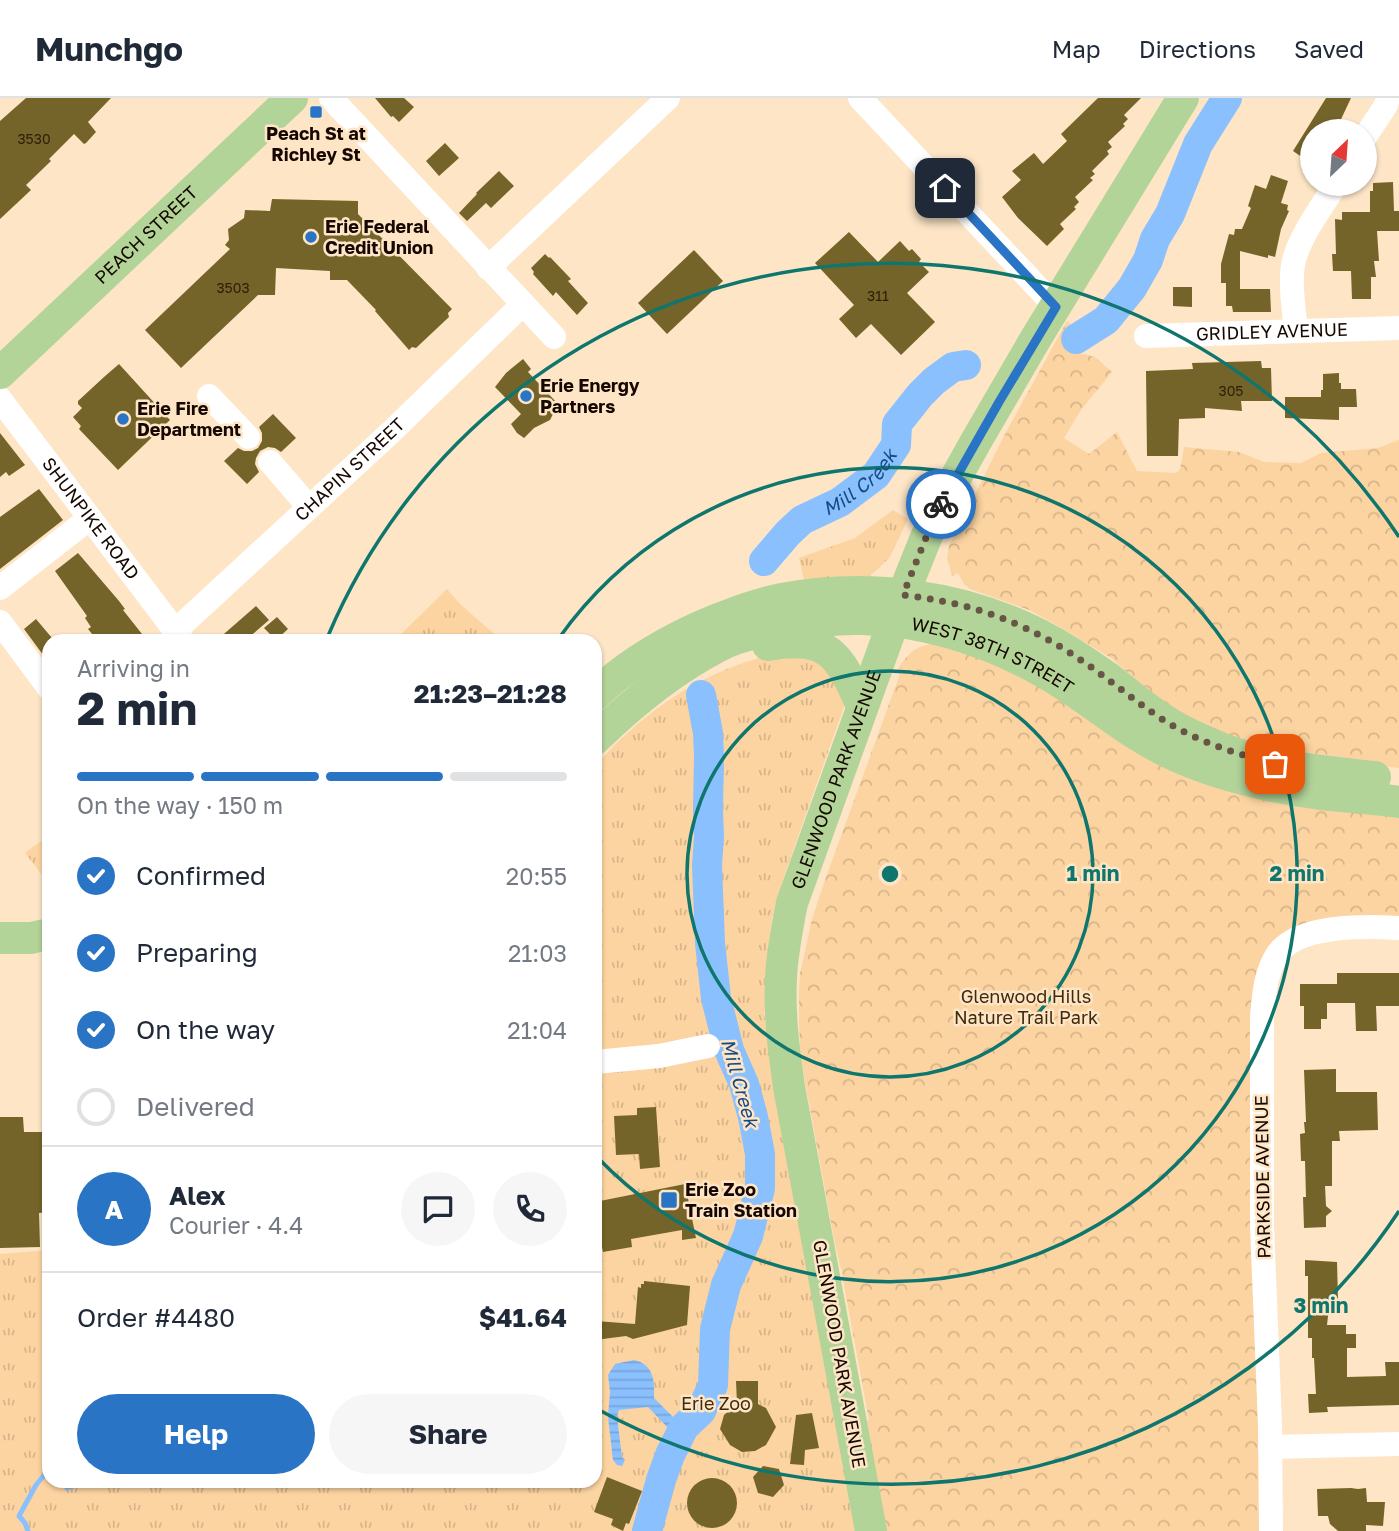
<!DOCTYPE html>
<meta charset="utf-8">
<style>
body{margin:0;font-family:"Golos Text",sans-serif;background:#f6f6f7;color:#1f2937;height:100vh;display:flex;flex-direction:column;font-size:26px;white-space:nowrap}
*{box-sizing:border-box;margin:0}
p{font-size:23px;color:#747a83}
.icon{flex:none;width:38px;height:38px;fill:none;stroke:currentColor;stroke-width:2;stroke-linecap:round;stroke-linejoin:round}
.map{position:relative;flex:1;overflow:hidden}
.drawer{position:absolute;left:42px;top:536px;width:560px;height:854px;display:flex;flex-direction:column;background:#fff;border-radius:21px;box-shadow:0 2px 5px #0004}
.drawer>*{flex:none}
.needle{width:46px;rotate:25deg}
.buttons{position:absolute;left:1300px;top:21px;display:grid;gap:14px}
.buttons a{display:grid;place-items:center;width:77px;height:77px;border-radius:50%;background:#fff;box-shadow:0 2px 5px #0004;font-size:35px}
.pin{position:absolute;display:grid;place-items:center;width:60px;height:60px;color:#fff;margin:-30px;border-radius:14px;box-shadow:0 4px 10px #0006}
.courier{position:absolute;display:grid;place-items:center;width:70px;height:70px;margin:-35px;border:5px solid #2a74c5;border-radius:50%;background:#fff;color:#222;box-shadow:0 2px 9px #0007}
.summary em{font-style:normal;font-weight:700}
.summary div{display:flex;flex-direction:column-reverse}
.summary{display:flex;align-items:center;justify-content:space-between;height:119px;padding:0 35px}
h1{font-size:46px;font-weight:700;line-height:52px}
.bar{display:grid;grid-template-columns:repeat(4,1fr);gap:10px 7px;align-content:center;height:84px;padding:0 35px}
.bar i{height:9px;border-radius:5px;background:#e0e1e3}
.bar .active{background:#2a74c5}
.bar p{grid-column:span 4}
.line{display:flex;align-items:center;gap:18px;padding:0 35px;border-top:2px solid #e0e1e3}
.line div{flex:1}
.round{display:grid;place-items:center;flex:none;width:74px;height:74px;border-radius:37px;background:#f6f6f7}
ol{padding:0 35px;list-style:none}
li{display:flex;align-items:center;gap:21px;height:77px}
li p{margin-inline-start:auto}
li .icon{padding:7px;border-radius:50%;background:#2a74c5;color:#fff;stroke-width:4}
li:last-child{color:#747a83}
li i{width:38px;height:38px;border:4px solid #e0e1e3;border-radius:50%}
.primary-button{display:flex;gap:14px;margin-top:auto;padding:14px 35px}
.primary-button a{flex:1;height:80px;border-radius:42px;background:#2a74c5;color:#fff;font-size:28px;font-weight:700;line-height:80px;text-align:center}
.primary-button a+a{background:#f6f6f7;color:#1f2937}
header{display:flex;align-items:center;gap:42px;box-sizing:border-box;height:98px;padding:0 35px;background:#fff;border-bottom:2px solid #e0e1e3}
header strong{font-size:33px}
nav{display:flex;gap:38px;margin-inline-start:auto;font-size:24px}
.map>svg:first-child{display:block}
.grass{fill:url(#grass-tufts)}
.forest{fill:url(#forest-crowns)}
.water{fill:url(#water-rules)}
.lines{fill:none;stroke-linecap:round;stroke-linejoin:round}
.stream{stroke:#8bc0fe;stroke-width:5}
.river{stroke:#8bc0fe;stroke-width:30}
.building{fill:#756429}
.minor{stroke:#fff;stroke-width:24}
.major{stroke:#b3d499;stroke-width:32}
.done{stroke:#675545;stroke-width:7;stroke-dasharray:0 12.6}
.route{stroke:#2a74c5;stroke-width:9}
.ring{fill:none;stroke:#0f766e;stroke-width:3.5}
.poi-dot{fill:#2a74c5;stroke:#fde5c6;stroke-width:2.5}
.labels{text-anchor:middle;stroke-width:5;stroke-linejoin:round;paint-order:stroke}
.number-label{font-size:14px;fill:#2e1f0a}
.poi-label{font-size:18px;font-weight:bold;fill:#160800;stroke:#fde5c6;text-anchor:start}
.street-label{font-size:18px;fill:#160800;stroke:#fde5c6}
.park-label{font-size:18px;fill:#3f2a0b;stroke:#fde5c6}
.water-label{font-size:19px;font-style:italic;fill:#164b83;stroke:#fde5c6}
.centre{fill:#0f766e;stroke:#fde5c6;stroke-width:3.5}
.ring-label{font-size:21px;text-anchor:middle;font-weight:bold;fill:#0f766e;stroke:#fde5c6;stroke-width:5;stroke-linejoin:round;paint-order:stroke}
</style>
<header>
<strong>Munchgo</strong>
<nav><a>Map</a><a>Directions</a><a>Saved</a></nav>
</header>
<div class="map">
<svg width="1399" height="1433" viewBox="0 0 1399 1433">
<defs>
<pattern id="grass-tufts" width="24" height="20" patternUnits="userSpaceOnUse" patternTransform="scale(1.75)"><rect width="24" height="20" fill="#fcd4a1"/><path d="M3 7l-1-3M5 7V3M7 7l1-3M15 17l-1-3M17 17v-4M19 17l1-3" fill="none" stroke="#d7b489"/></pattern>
<pattern id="forest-crowns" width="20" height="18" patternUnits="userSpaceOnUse" patternTransform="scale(1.75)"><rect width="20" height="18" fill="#fcd4a1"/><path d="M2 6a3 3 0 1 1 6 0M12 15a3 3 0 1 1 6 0" fill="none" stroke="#d7b489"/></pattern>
<pattern id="water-rules" width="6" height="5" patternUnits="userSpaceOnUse" patternTransform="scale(1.75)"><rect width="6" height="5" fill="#8bc0fe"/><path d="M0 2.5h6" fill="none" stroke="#77a4d8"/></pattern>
</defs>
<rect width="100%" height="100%" fill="#fde5c6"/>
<path class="grass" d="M893,412L908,421L890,459L878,471L870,478L866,479L804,482L799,460L855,440Z
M447,491L460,506L501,542H395Z
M776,555L824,560L845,606L783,781L772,820L768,849L765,889L766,909L764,916L863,1433H0V1156L49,1152V1382H595V667C607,656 617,643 630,633C674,593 719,570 776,555Z
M49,741V786L25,755L41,743L43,745Z"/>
<path class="forest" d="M1067,223L1074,229L1079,255L1095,259L1112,274L1081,312L1064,340L1089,356L1117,334L1137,373L1176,375L1180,371L1184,349L1239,354L1264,364L1301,365L1321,355L1378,350L1399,342V670L1316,660L1217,636L1167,607L1141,587L1111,560L1053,525L1029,512L970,491L964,486L958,475L952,478L947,460L949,448L1005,336Z
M942,545L1399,710V822L1313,826L1262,876V1433H887L866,1323L869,1322L841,1171L834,1141L801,962L799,927V894L800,876L812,821L825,782L900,576L896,574C909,553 917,546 942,545Z"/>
<path class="water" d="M634,1262C653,1266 655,1282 654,1300L674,1320L670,1332L648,1309L619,1312L617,1319L622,1359L625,1362L622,1368L617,1367L613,1362L608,1319L610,1294L608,1277L615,1266Z"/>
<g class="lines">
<path class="stream" d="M65,1382L67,1390L73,1388L81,1382
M28,1433L25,1425L19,1418L36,1387L49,1371"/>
<g class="river">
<path d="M1076,241L1106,222L1132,190L1148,162L1155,141L1170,116L1198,46L1227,0"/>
<path id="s1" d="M764,463L788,435L802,422L840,404L876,377L896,347L897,326L920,297L934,283L953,269L966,267"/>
<path d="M647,1433L661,1382L670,1357L684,1329L701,1313L713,1287L715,1231L726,1187L748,1138L760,1090V1056L753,1019L744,986L729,952L716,900L710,845L707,767L709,739L708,711L709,659L708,635L701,597"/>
</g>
</g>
<path class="building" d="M26,0H111L88,24L96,34L86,45L84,46L74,36L49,61L51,63L26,87L31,92L0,121V23Z
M375,0H404L414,9L399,24L393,18L391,19Z
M1098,0H1141L1124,17L1128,21L1123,26L1125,28L1108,44L1112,49L1107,53L1109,56L1092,73L1095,76L1090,80L1093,82L1075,99L1079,104L1074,109L1076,111L1060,126L1064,131L1047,148L1018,120L1002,99L1021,82L1012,73L1034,55L1043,66L1067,43L1061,36Z
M1326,0H1351L1336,32L1333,29L1330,33H1312V66L1293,53Z
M445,45L459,60L439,78L426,63Z
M499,73L514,88L491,110L486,105L467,123L459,115L477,96L476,95Z
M1271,77L1288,83L1281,105L1288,107L1287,112L1289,113L1281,131L1275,159L1268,157V160L1240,153V191H1270L1271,214H1233L1232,208H1226V185H1221V166L1229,136L1234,137L1235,131H1242L1251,110L1248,108L1255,87L1266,91Z
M1393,84L1394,113H1399V133H1377L1379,163H1374L1376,179H1371V201H1352L1351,173H1333L1332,156H1336L1335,121L1342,122V114H1370V93H1373V85Z
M272,101L358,103V116L452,211L448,215L449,219L416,250L412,249L409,252L375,213L376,212L347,182H330V173L276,170L275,197H258L181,270L145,232L230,151L225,147L229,142L228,131L244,120L245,112L270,113Z
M849,134L878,164L900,143L909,153L912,151L921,161L919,164L929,174L907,195L935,224L901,257L871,226L856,240L839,221L854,207L815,165Z
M694,152L723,183L667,236L638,205Z
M545,156L549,160L550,159L571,181L568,183L588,205L577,217L556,194L553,198L533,176L534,174L531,170Z
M1173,189H1192V209L1173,208Z
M523,261L531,271L528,274L558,306L550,322L534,330L524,340L517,335L511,326L521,316L495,289L506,275Z
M1261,263L1262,270H1271L1272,303H1241L1242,313L1205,310V320L1179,321L1178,358H1147L1146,273L1193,271L1192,265Z
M119,266L170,322L118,372L79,331L81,328L73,319L82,310L78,306V303L104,279Z
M1339,275V285H1341V291H1356L1357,309H1339V322L1285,320V299H1321V292H1323V276Z
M273,316L296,340L281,354L275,350L268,349L260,353L256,360L255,366L259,374L247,386L224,363L238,350L244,353H252L258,350L262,343V335L259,329Z
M0,335L25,367L9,378L6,374L0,379Z
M39,391L63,422L0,471V419Z
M78,455L119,503L125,511L123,512L142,536L134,542H97L88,531L91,529L85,520L87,518L55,473Z
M256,508L269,522L246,542H217Z
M277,519L288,531L276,542L264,530Z
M36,521L52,540L49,542V565L24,531Z
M1337,875H1399V908H1376L1377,933H1356L1355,905H1327V921H1321V931H1304V908H1300V886H1337Z
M1336,971V994H1377L1378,1032L1339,1033L1340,1043H1332V1088H1325L1326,1108L1332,1113L1326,1118V1129L1304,1130L1303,1099H1306L1305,1063H1301L1300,1036L1305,1035L1304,1024H1306L1304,972Z
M656,1009L660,1069L640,1071L639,1056L616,1057L614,1018L637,1017V1010Z
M0,1019H23L24,1034H49V1114L39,1115L40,1149L0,1150Z
M685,1086L696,1140L682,1142V1132L631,1141L632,1149L603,1154L602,1149L595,1150V1104Z
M1305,1162L1337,1164L1338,1201H1330L1327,1227H1346V1236H1356V1250H1347V1279L1386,1278L1385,1264H1399V1307L1327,1309L1328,1314L1309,1315L1308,1296H1316L1314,1260H1312V1240H1308V1178H1305Z
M644,1183L690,1188L687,1227L633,1241L626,1238L595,1242V1231L599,1230L595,1229L596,1223L635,1226L638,1189L641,1190V1186H644Z
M736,1283H758V1306L766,1310L776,1329L766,1347L755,1353L742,1354L730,1347L720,1331L724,1317L737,1306Z
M812,1315L819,1350L805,1352L804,1367L790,1366L796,1317Z
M763,1368L779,1371L784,1387L773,1399L758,1395L753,1379Z
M607,1379L642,1393L629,1426L626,1425L623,1433L611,1427L613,1421L594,1414Z
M687 1405a25 25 0 1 1 50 0a25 25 0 1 1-50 0Z
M1351,1390L1358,1391L1366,1390L1367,1404H1385L1383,1428L1366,1427V1433H1338L1330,1426L1328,1418H1318L1317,1391Z"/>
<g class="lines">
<g class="minor">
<path d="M331,0L554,239"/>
<path d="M860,0L1056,209"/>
<path d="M1365,39L1386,7L1388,0"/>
<path d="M488,170L668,0"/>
<path d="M1296,233C1294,212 1289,182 1294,162C1301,136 1322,109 1336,86"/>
<path id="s2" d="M1146,238L1399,230"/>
<path d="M209,298L248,339"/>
<path id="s3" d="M0,301L182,542"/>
<path d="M270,364L309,409"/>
<path d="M0,490L90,420"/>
<path d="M0,524L49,590"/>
<path id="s4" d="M175,533L390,335L522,207"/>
<path d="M595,964L659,958L708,948"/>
<path d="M1270,1349L1399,1346"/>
<path d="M1271,1433L1270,1327L1262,1128V919C1264,897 1265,876 1277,857C1297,826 1366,828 1399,830"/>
</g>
<g class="major">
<path id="s5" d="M0,275L292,0"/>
<path d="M768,547C830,536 840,559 862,608"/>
<path d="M595,597C625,568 660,547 697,530C721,519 756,506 782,501C869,485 961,497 1040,537C1063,549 1086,564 1107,579C1124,592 1140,606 1158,618C1174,629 1192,638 1209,645C1261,669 1319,673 1375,679"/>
<path id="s6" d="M595,641C632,605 671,573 717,549C733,540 759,534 778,531C805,525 833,520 862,521C922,522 985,542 1038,571C1085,596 1124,634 1172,656C1219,678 1269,689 1320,696C1346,699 1373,700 1399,704"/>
<path d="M0,840H31L49,836"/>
<path id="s7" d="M871,1433L789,989C784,953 779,917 781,880C782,855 787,830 792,805L903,497L925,442L941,406L975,345L1036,240L1183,0"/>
</g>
</g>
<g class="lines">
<path class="done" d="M941,406L925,442L903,497C953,503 996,514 1041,538C1084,560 1117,590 1156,617C1192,642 1233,655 1275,666"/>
<path class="route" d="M941,406L999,304L1056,209L945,90"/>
</g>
<g class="ring">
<circle cx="890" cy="776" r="203"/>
<path d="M559 540A407 407 0 1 1 597 1059"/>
<path d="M1399 1113A610 610 0 0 1 599 1312M328 538A610 610 0 0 1 1399 439"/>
</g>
<g class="poi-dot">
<rect x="309" y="7" width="14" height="14" rx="3.5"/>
<circle cx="311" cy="139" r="7"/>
<circle cx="526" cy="298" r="7"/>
<circle cx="123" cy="321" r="7"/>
<rect x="660" y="1093" width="18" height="18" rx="3.5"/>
</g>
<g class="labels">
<g class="number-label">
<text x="34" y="46">3530</text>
<text x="233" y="195">3503</text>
<text x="878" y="203">311</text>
<text x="1231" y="298">305</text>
</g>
<g class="poi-label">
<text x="316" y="42" text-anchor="middle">Peach St at<tspan x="316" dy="21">Richley St</tspan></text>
<text x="325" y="135">Erie Federal<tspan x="325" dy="21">Credit Union</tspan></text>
<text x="540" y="294">Erie Energy<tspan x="540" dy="21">Partners</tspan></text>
<text x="137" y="317">Erie Fire<tspan x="137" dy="21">Department</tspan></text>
<text x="685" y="1098">Erie Zoo<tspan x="685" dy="21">Train Station</tspan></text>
</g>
<g class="street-label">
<text dy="6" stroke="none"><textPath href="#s5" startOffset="201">PEACH STREET</textPath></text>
<text dy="6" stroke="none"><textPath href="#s2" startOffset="126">GRIDLEY AVENUE</textPath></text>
<text dy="6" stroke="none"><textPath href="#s4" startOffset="238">CHAPIN STREET</textPath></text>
<text dy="6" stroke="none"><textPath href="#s3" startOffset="150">SHUNPIKE ROAD</textPath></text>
<text dy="6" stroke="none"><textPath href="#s6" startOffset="439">WEST 38TH STREET</textPath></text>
<text dy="6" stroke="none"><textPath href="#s7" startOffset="768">GLENWOOD PARK AVENUE</textPath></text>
<text transform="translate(1263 1079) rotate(-91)" y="6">PARKSIDE AVENUE</text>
<text transform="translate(839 1256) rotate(80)" y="6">GLENWOOD PARK AVENUE</text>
</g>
<g class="park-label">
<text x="1026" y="905">Glenwood Hills<tspan x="1026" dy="21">Nature Trail Park</tspan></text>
<text x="716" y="1312">Erie Zoo</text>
</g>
<g class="water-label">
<text dy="7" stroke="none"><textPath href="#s1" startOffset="126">Mill Creek</textPath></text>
<text transform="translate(740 985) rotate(74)" y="7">Mill Creek</text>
</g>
</g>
<circle cx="890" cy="776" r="10" class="centre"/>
<g class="ring-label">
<text x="1093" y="783">1 min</text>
<text x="1297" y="783">2 min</text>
<text x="1321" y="1215">3 min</text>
</g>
</svg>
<div class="buttons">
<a><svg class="needle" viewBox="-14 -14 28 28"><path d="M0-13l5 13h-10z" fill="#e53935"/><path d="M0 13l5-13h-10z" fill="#747a83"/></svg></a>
</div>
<div class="pin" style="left:1275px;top:666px;background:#ea580c"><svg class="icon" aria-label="bag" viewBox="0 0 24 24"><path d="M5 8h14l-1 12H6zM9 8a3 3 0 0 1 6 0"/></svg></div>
<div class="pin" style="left:945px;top:90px;background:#1f2937"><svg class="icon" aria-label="home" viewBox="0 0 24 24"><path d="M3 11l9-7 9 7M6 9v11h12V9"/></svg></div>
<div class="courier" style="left:941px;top:406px"><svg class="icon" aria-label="bike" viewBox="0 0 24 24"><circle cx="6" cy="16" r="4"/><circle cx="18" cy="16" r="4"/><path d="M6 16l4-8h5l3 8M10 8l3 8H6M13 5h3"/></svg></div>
<section class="drawer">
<div class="summary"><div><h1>2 min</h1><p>Arriving in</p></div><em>21:23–21:28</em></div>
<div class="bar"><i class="active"></i><i class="active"></i><i class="active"></i><i></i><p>On the way · 150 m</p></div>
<ol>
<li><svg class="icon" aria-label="check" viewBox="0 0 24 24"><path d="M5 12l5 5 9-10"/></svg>Confirmed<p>20:55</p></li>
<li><svg class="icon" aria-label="check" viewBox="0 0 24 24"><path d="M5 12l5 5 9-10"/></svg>Preparing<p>21:03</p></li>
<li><svg class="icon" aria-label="check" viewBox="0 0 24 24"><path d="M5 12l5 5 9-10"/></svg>On the way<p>21:04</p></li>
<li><i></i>Delivered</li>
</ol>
<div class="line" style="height:126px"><b class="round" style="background:#2a74c5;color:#fff">A</b><div><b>Alex</b><p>Courier · 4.4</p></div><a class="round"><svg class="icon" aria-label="chat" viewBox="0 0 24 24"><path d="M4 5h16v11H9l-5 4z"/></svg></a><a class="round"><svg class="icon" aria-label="phone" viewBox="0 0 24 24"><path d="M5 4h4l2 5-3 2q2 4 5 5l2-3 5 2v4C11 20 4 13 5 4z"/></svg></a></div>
<div class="line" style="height:91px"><div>Order #4480</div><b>$41.64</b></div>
<div class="primary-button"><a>Help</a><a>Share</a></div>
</section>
</div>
